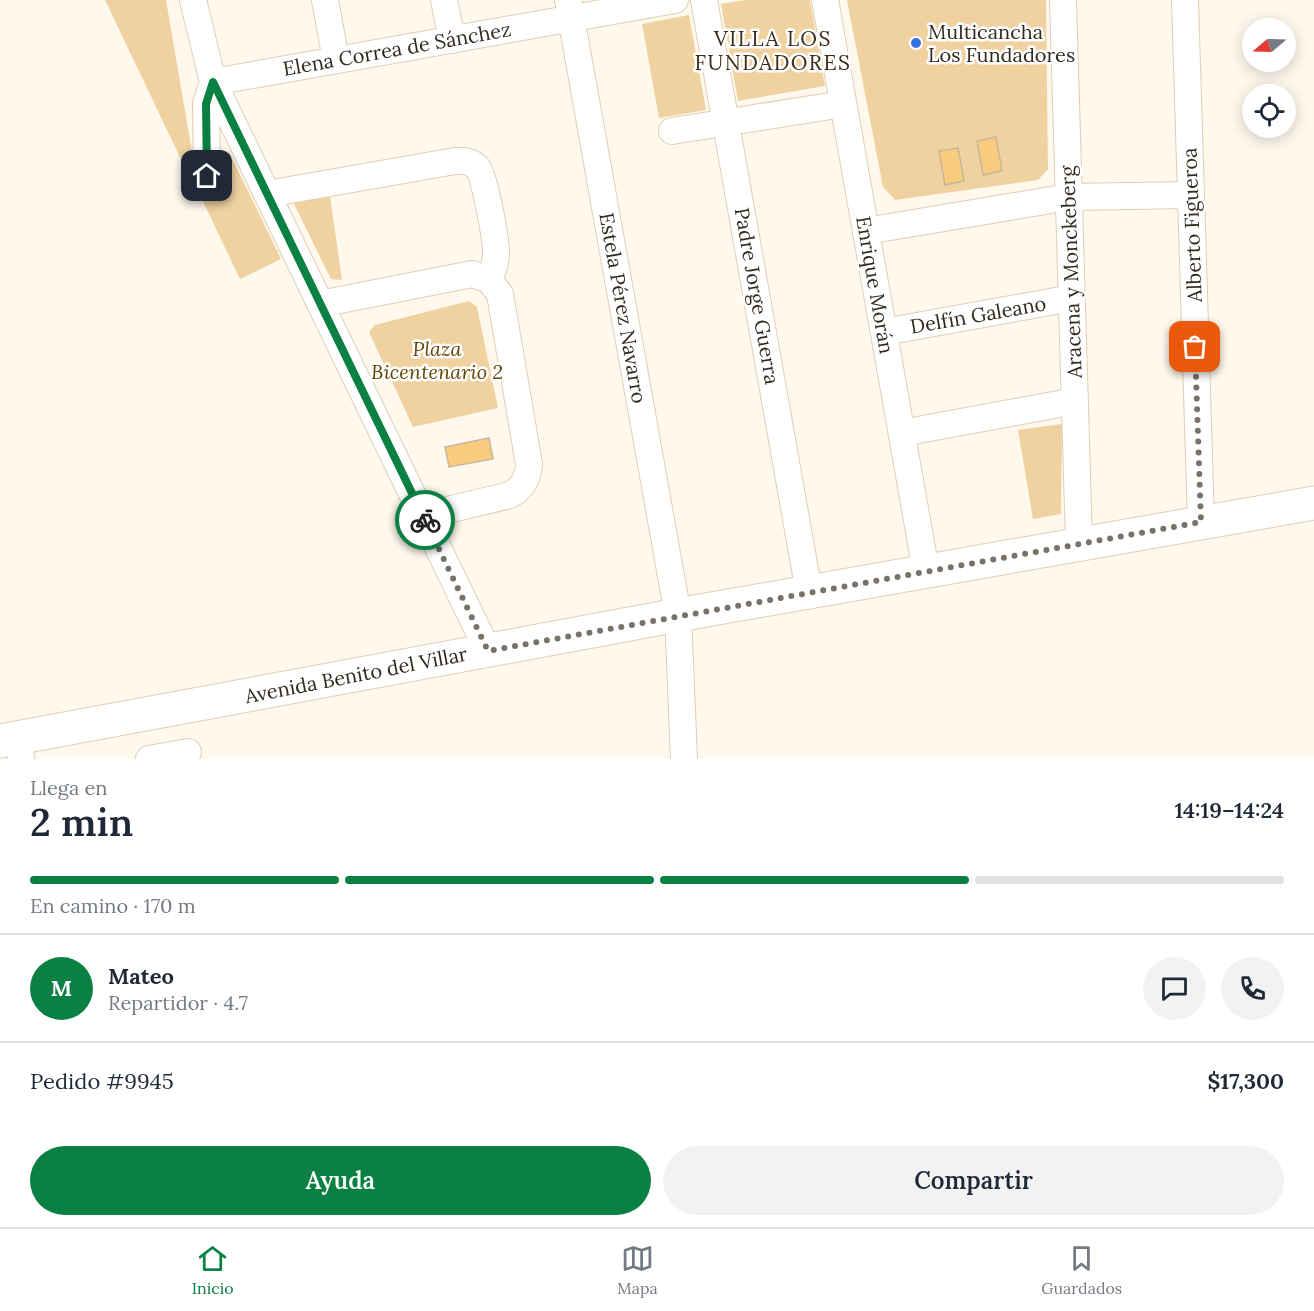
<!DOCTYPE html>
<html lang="es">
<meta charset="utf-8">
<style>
body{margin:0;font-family:Lora,serif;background:#f2f2f3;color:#1f2937;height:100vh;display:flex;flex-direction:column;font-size:22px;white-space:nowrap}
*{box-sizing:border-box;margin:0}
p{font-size:20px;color:#747a83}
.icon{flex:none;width:33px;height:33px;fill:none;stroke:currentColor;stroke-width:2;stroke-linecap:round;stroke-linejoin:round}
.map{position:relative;height:759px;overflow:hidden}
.drawer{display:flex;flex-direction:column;background:#fff;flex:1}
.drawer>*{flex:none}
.needle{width:39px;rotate:251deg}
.controls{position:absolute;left:1242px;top:18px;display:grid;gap:12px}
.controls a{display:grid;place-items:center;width:54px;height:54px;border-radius:50%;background:#fff;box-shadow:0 3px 15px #0003;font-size:30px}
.pin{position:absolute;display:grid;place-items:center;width:51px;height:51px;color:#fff;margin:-26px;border-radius:12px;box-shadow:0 3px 9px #0006}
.courier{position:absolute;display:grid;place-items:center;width:60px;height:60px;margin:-30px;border:4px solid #0b8043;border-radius:50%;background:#fff;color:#222;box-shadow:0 2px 8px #0007}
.overview em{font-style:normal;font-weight:600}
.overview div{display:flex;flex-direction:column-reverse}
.overview{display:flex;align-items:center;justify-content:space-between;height:102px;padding:0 30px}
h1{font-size:39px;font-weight:600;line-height:45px}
.bar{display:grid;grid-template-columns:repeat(4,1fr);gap:9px 6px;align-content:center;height:72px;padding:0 30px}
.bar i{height:8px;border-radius:4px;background:#e0e1e3}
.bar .selected{background:#0b8043}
.bar p{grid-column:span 4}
.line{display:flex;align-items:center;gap:15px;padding:0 30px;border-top:2px solid #e0e1e3}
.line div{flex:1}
.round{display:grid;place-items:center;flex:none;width:63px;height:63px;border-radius:32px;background:#f2f2f3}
.action{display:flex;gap:12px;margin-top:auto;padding:12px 30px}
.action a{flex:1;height:69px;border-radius:36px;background:#0b8043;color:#fff;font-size:24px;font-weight:600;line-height:69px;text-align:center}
.action a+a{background:#f2f2f3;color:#1f2937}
.menu{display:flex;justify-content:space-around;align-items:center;height:84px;border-top:2px solid #e0e1e3;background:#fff;font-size:16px;color:#747a83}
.menu a{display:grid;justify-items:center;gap:3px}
.menu .selected{color:#0b8043}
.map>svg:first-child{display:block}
.green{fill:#f0d2a1}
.building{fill:#f9cb7e;stroke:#c7b79c;stroke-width:1.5}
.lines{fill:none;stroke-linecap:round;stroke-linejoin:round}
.minor-casing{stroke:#dfceb4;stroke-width:28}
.tertiary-casing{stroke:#dfceb4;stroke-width:35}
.minor{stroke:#fff;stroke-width:26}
.tertiary{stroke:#fff;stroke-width:33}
.done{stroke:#787268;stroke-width:6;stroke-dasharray:0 10.8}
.route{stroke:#0b8043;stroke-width:8}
.poi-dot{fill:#386fdf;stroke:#fff;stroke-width:2}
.labels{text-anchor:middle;stroke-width:5;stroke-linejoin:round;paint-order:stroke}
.poi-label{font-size:20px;fill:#302a20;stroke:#fff;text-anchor:start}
.street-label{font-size:20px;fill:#302a20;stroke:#fff}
.park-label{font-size:20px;font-style:italic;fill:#654708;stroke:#fff}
.neighbourhood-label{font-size:21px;letter-spacing:1.5px;fill:#3b2d17;stroke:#fff}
</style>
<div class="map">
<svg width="1314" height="759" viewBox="0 0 1314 759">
<rect width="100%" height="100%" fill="#fff8ed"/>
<path class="green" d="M105,0H166L195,169L187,172Z
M745,0H810L825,86L738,101L721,4Z
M847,0H1046L1048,169L1038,180L895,200L883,187Z
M689,15L706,110L659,118L642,24Z
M228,150L281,259L240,279L199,193L226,194Z
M330,196L342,280L331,279L294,204L299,198Z
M469,301L477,307L498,408L413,427L369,332L375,325Z
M1062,424L1061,514L1033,519L1018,430Z"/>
<path class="building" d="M996,137L1002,171L983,175L977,141Z
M958,148L964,181L945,185L939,151Z
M489,438L493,459L449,467L445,447Z"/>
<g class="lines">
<g class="minor-casing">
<path id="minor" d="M193,0L213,82L488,651
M325,0L336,60
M444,0L452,40
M568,0L678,615L684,759
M704,0L809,592
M825,0L926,571
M1063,0L1079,543
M1185,0L1201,522
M213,82L675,0
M672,131L843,104
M207,176L206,104L213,82
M267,194L455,161C463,160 471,161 477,167C485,177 496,239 496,253C496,263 493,271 489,280
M866,231L1069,197L1191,195
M320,304L472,274L489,280L500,294L529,464C528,478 523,488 510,495L423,516
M884,332L1072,298
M902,433L1075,401
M19,738L21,759
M149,759L188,752"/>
</g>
<g class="tertiary-casing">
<path id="tertiary" d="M0,741L678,615L1314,503"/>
</g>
<use href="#minor" class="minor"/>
<use href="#tertiary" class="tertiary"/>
</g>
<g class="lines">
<path class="done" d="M425,520L488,651L1201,522L1195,347"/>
<path class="route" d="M207,176L206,104L213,82L425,520"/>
</g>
<circle class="poi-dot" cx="916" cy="43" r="6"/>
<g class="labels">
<g class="poi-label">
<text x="928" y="39">Multicancha<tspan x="928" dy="23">Los Fundadores</tspan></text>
</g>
<g class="street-label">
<text transform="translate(397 49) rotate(-10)" y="7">Elena Correa de Sánchez</text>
<text transform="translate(1192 225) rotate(-92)" y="7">Alberto Figueroa</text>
<text transform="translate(1071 272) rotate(-92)" y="7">Aracena y Monckeberg</text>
<text transform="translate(875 285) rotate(80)" y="7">Enrique Morán</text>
<text transform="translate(757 296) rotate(80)" y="7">Padre Jorge Guerra</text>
<text transform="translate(623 308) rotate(80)" y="7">Estela Pérez Navarro</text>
<text transform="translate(978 315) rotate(-10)" y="7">Delfín Galeano</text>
<text transform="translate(356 675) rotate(-11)" y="7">Avenida Benito del Villar</text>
</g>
<g class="park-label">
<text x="437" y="356">Plaza<tspan x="437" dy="23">Bicentenario 2</tspan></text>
</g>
<g class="neighbourhood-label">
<text x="773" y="46">VILLA LOS<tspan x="773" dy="24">FUNDADORES</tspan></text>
</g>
</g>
</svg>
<div class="controls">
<a><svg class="needle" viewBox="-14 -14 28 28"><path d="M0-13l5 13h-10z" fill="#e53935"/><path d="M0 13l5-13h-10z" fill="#747a83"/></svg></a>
<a><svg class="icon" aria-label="locate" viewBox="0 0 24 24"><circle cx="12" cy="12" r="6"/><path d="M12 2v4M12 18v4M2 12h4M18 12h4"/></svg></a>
</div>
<div class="pin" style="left:1195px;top:347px;background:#ea580c"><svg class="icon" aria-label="bag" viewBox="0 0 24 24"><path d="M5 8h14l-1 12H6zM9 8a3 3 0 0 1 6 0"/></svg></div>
<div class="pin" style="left:207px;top:176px;background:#1f2937"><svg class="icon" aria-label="home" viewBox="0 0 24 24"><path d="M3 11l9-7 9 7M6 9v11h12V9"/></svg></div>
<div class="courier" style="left:425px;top:520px"><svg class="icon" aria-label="bike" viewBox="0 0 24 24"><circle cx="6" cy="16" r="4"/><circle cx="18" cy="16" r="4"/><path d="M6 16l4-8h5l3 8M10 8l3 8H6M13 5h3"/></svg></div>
</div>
<section class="drawer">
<div class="overview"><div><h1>2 min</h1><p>Llega en</p></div><em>14:19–14:24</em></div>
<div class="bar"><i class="selected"></i><i class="selected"></i><i class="selected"></i><i></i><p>En camino · 170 m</p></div>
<div class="line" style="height:108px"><b class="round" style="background:#0b8043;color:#fff">M</b><div><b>Mateo</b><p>Repartidor · 4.7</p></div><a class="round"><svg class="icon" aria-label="chat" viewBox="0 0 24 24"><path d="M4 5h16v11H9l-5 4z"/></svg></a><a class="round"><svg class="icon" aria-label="phone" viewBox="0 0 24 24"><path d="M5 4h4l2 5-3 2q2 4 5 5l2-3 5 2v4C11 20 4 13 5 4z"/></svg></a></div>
<div class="line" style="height:78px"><div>Pedido #9945</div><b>$17,300</b></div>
<div class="action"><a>Ayuda</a><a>Compartir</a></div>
</section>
<nav class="menu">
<a class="selected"><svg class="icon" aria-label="home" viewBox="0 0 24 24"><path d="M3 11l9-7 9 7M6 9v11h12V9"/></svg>Inicio</a>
<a><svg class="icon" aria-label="map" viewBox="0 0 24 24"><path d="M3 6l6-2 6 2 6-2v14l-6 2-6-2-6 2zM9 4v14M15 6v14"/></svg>Mapa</a>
<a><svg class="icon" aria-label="saved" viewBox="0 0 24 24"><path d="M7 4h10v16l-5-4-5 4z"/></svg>Guardados</a>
</nav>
